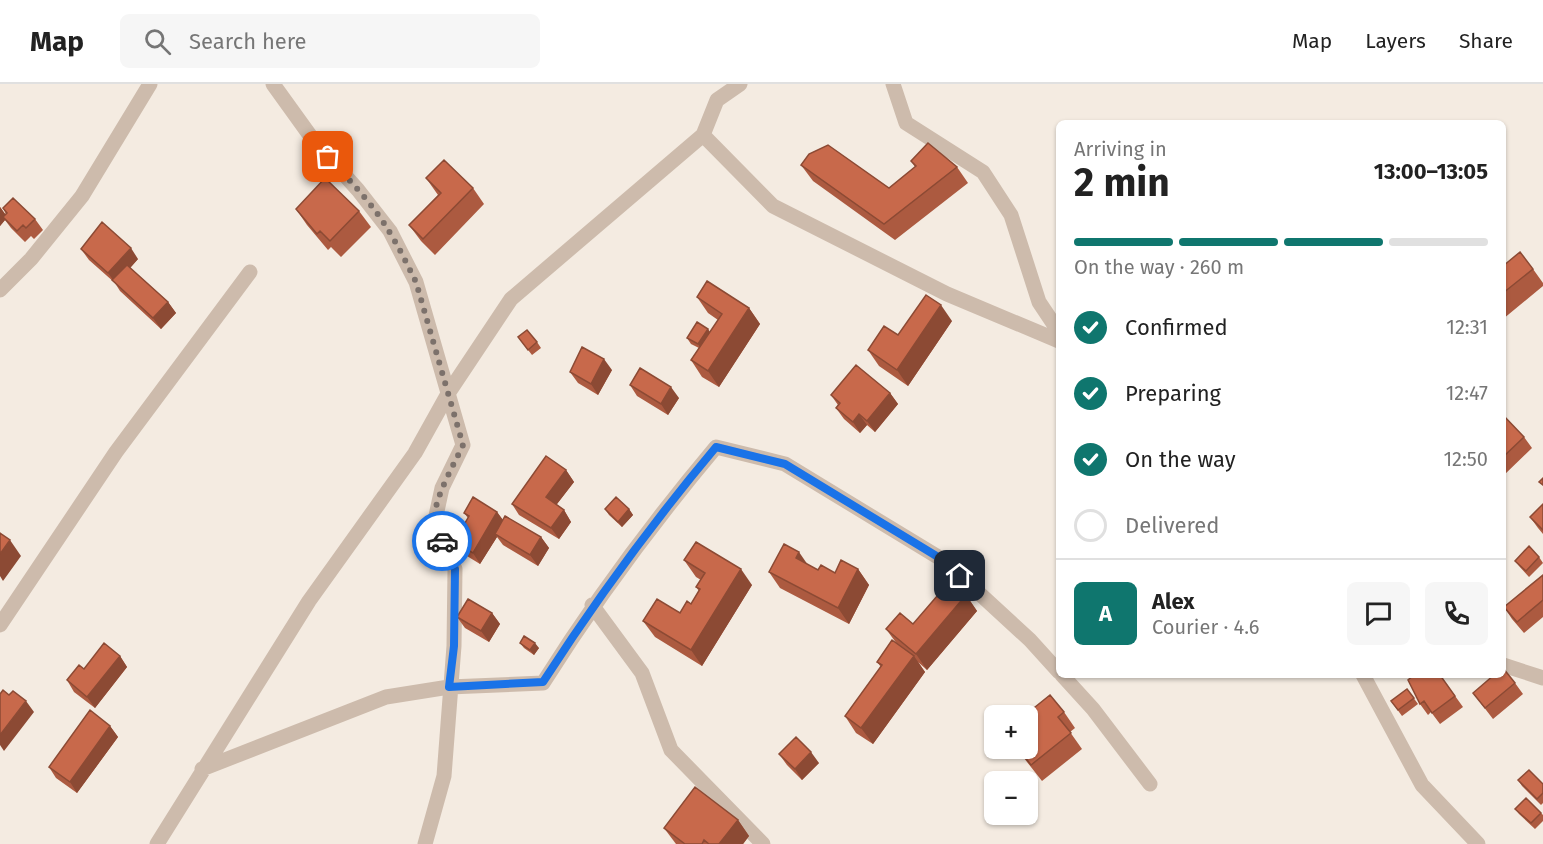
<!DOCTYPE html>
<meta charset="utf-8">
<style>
body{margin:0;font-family:"Fira Sans",sans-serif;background:#f6f6f6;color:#222;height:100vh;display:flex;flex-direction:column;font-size:22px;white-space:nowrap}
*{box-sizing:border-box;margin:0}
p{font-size:20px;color:#767676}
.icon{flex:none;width:33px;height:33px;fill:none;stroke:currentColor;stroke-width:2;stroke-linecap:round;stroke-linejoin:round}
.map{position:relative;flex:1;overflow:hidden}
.details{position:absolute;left:1056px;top:36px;width:450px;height:558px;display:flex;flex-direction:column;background:#fff;border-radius:9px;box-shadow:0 2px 4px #0004}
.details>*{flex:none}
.buttons{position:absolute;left:984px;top:621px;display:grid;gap:12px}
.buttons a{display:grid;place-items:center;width:54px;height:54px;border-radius:9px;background:#fff;box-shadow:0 2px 4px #0004;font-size:30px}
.pin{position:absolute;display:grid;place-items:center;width:51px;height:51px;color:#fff;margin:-26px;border-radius:12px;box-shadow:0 3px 9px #0006}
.courier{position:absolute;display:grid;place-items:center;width:60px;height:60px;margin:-30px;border:4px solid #1a73e8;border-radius:50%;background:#fff;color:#222;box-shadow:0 2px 8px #0007}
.overview em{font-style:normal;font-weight:700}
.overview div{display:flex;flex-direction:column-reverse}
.overview{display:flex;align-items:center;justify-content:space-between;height:102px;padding:0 18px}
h1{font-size:39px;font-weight:700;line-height:45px}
.bar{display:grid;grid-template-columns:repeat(4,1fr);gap:9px 6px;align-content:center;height:72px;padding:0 18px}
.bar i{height:8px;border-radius:4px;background:#e0e0e0}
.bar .active{background:#0f766e}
.bar p{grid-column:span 4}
.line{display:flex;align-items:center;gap:15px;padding:0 18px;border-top:2px solid #e0e0e0}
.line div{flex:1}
.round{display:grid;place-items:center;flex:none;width:63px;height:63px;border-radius:9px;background:#f6f6f6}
ol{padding:0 18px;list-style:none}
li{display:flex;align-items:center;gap:18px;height:66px}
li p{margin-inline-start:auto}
li .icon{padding:6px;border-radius:50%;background:#0f766e;color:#fff;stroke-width:4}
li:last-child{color:#767676}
li i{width:33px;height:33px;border:3px solid #e0e0e0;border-radius:50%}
header{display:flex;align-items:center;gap:36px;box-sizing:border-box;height:84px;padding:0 30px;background:#fff;border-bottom:2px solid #e0e0e0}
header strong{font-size:28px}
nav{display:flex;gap:33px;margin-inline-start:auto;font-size:21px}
.search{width:420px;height:54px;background:#f6f6f6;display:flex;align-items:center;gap:15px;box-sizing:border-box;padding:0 21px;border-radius:9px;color:#767676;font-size:22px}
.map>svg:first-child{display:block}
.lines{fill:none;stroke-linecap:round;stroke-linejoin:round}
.minor{stroke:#cdbbac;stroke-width:15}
.wall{fill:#ac5a40}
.shaded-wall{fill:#8c4a34}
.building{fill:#c8694b;stroke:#8c4a34;stroke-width:1.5}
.done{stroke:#7c716b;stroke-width:6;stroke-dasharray:0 10.8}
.route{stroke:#1a73e8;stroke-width:8}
</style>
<header>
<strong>Map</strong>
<div class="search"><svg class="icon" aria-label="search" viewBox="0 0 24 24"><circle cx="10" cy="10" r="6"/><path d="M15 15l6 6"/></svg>Search here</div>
<nav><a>Map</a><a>Layers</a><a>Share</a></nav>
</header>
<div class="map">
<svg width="1543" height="760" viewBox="0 0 1543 760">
<rect width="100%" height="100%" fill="#f4ebe1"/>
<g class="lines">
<path class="minor" d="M273,0L314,57L358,106L390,147L416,198L463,361L442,404L434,441L455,485L454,562L444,692L425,760
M893,0L906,39L983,88L1011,131L1039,218L1059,248
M703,51L773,122L947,210L1059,257
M0,206L31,175L82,112L150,0
M592,521L642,589L671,666L763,760
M0,541L116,368L250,188
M1503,581L1543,594
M1062,591L1093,625L1150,700
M1363,591L1422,701L1478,760
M202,685L386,613L449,603L543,599C596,515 653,438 716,363L785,380L943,476L1030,556L1059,588
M157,760L309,517L415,369L449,308L511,215L703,51L717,16L740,0"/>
</g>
<path class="wall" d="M911,77L957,83L968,99L895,156L813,97L801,81L889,104L915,83Z
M426,94L473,104L484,120L435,171L421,157L409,141L438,111Z
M0,123L6,131V130L3,124L35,135L43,146L34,155L31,152L25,158L11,144L5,136L0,142Z
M296,125L359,127L371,143L341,173L331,163L328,166L307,141Z
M81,165L138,175L130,184L168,218L176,229L161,245L120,207L115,199L89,176Z
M1503,182L1533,185L1543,199V202L1503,235Z
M697,213L749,224L760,240L719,303L702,293L691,276L699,264L691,260L687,254L708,245L710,248L718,236L708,229Z
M952,237L908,302L879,282L868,266L898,251Z
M518,253L537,258L541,264L532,271Z
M612,286L598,311L578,299L570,288Z
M630,301L679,314L668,331L637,312Z
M890,309L898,320L875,348L867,341L860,349L844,335L836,324L838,321L831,311Z
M1503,331L1524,353L1532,364L1503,392Z
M566,386L574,398L556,421L564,426L571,438L559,455L519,431L512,420Z
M1543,420V450L1538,444L1530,433Z
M605,425H629L633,431L622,443L609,431Z
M497,428L503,436L541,453L549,464L538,482L503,461L497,453L480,480L462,469L454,458L468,434L464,429Z
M1539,473L1543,479L1529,493L1519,482L1515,477Z
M684,476L752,501L702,582L655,553L643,537L680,529L691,520L699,507L696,503L701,496L696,493Z
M807,480L818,486L835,489L858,485L869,501L849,540L780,504L769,488Z
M1543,491V533L1524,549L1512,535L1504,523Z
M966,511L977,527L927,586L918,578L925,588L873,660L856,649L845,632L881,583L877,578L897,560L886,545L913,540Z
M492,529L500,540L489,558L465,544L457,533Z
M520,559L539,564L534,571L524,564Z
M120,572L127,583L95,624L74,608L67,596Z
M1440,591L1463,623L1440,640L1431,628L1428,631L1420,620Z
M1515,599L1523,610L1493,635L1473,609Z
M1407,605L1418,620L1402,632L1391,617Z
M1064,628L1075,644L1070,648L1082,665L1042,697L1016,664H1028V632Z
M110,642L118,653L77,709L56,694L49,683Z
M779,670L819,679L802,696L787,681Z
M1518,696L1543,700V719L1541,721L1522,702Z
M1515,725L1541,729L1543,731V737L1535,745L1519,730Z
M738,736L749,752L743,760H676L664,744Z"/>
<path class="shaded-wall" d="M0,123L7,133H3L5,136L0,142Z
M131,164L138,175L116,200L108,189Z
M168,218L176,229L161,245L153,234Z
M941,221L952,237L908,302L897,286Z
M749,224L760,240L719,303L708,287Z
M708,245L711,251L702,266L698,260Z
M604,275L612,286L598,311L591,300Z
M671,303L679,314L668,331L661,320Z
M890,309L898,320L875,348L867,337Z
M859,330L867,341L860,349L853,338Z
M566,386L574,398L554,424L546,413Z
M629,425L633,431L622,443L618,438Z
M564,426L571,438L559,455L551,444Z
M497,428L505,439L495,450L497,453L480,480L473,469Z
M541,453L549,464L538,482L530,471Z
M10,456L21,472L3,497L0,492V470Z
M799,468L810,484L796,474Z
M741,485L752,501L702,582L691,566Z
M858,485L869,501L849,540L838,524Z
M966,511L977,527L927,586L916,570Z
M492,529L500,540L489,558L481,547Z
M535,559L539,564L534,571L530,566Z
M120,572L127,583L95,624L87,613Z
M914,572L925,588L873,660L861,644Z
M26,617L34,628L4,667L0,661V651Z
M110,642L118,653L77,709L70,698Z
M811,668L819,679L802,696L795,685Z
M738,736L749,752L743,760H719Z"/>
<path class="building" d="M928,59L957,83L884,140L801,81L809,70L828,61L889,104L916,82L911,77Z
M444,76L473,104L423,155L409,141L441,109L426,94Z
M325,94L359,127L330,157L320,147L317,150L296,125Z
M13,114L35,135L26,144L23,141L17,147L3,133L7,129L3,124Z
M102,138L131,164L108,189L81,165Z
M1520,168L1533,185L1503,209V182Z
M127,181L168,218L153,234L112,196Z
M707,197L749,224L708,287L691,276L722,230L697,213Z
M926,211L941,221L897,286L868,266L884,242L898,251Z
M697,238L708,245L698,260L687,254Z
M527,246L537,258L528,266L518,253Z
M582,263L604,275L591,300L570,288Z
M856,281L890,309L867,337L859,330L853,338L836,324L840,319L831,311Z
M640,284L671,303L661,320L630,301Z
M1503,331L1524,353L1503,373Z
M546,372L566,386L546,413L564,426L551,444L512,420Z
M1543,394V401L1539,398Z
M473,413L497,428L473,469L454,458L469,432L464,429Z
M616,413L629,425L618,438L605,425Z
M1543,420V446L1530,433Z
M505,432L541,453L530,471L495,450Z
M0,449L10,456L0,470Z
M696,458L741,485L691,566L643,537L657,515L680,529L687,517L691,520L700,505L696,503L705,489L684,476Z
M784,460L799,468L796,474L818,486L821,481L835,489L841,476L858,485L838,524L769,488Z
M1529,462L1539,473L1526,487L1515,477Z
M1543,491V516L1517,538L1504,523Z
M950,497L966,511L916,570L886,545L900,529L913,540Z
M468,515L492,529L481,547L457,533Z
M524,552L535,559L530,566L520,559Z
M892,556L914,572L861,644L845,632L882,581L877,578Z
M104,559L120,572L87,613L67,596L79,581L84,585Z
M1503,584L1515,599L1485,624L1473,609L1494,591H1503Z
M1414,591H1440L1455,612L1432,629L1424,617L1420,620L1408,596Z
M1407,605L1414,614L1398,626L1391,617Z
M3,606L9,611L13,607L26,617L0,651V610Z
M1050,611L1064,628L1058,633L1071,649L1031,681L1018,664H1028V632H1024Z
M90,626L110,642L70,698L49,683Z
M796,653L811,668L795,685L779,670Z
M1529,686L1543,700V709L1537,715L1518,696Z
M695,703L738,736L719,760H709L704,756L702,760H685L664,744Z
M1526,714L1541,729L1531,739L1515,725Z"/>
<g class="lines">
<path class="done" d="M328,73C350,97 374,121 390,149C400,165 408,182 416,198L463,361C453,383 433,415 434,440C434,445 439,452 442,457"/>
<path class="route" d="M442,457L455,485L454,562L449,603L543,598C596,516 653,438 716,363L785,380L943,476L960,492"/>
</g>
</svg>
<div class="buttons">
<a>+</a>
<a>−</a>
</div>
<div class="pin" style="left:328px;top:73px;background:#ea580c"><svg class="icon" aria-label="bag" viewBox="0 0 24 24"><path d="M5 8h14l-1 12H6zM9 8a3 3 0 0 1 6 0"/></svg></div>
<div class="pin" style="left:960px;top:492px;background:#1f2937"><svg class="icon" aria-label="home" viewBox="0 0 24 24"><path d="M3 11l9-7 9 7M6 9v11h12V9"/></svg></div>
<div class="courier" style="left:442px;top:457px"><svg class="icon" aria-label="car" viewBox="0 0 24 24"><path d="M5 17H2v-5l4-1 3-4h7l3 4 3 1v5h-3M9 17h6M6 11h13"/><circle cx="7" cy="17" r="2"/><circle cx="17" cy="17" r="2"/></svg></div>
<section class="details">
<div class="overview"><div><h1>2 min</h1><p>Arriving in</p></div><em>13:00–13:05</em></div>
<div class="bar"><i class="active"></i><i class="active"></i><i class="active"></i><i></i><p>On the way · 260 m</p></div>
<ol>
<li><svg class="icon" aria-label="check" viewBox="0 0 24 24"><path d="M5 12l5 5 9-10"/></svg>Confirmed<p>12:31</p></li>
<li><svg class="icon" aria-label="check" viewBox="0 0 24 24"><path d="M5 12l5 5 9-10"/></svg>Preparing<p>12:47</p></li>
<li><svg class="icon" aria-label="check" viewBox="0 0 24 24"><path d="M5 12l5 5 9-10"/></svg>On the way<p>12:50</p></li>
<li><i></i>Delivered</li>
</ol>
<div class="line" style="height:108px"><b class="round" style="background:#0f766e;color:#fff">A</b><div><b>Alex</b><p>Courier · 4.6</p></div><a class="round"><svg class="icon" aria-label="chat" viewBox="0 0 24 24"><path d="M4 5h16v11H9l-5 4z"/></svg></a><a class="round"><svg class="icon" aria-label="phone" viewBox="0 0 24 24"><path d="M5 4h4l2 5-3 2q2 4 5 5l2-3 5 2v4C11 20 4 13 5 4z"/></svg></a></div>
</section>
</div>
